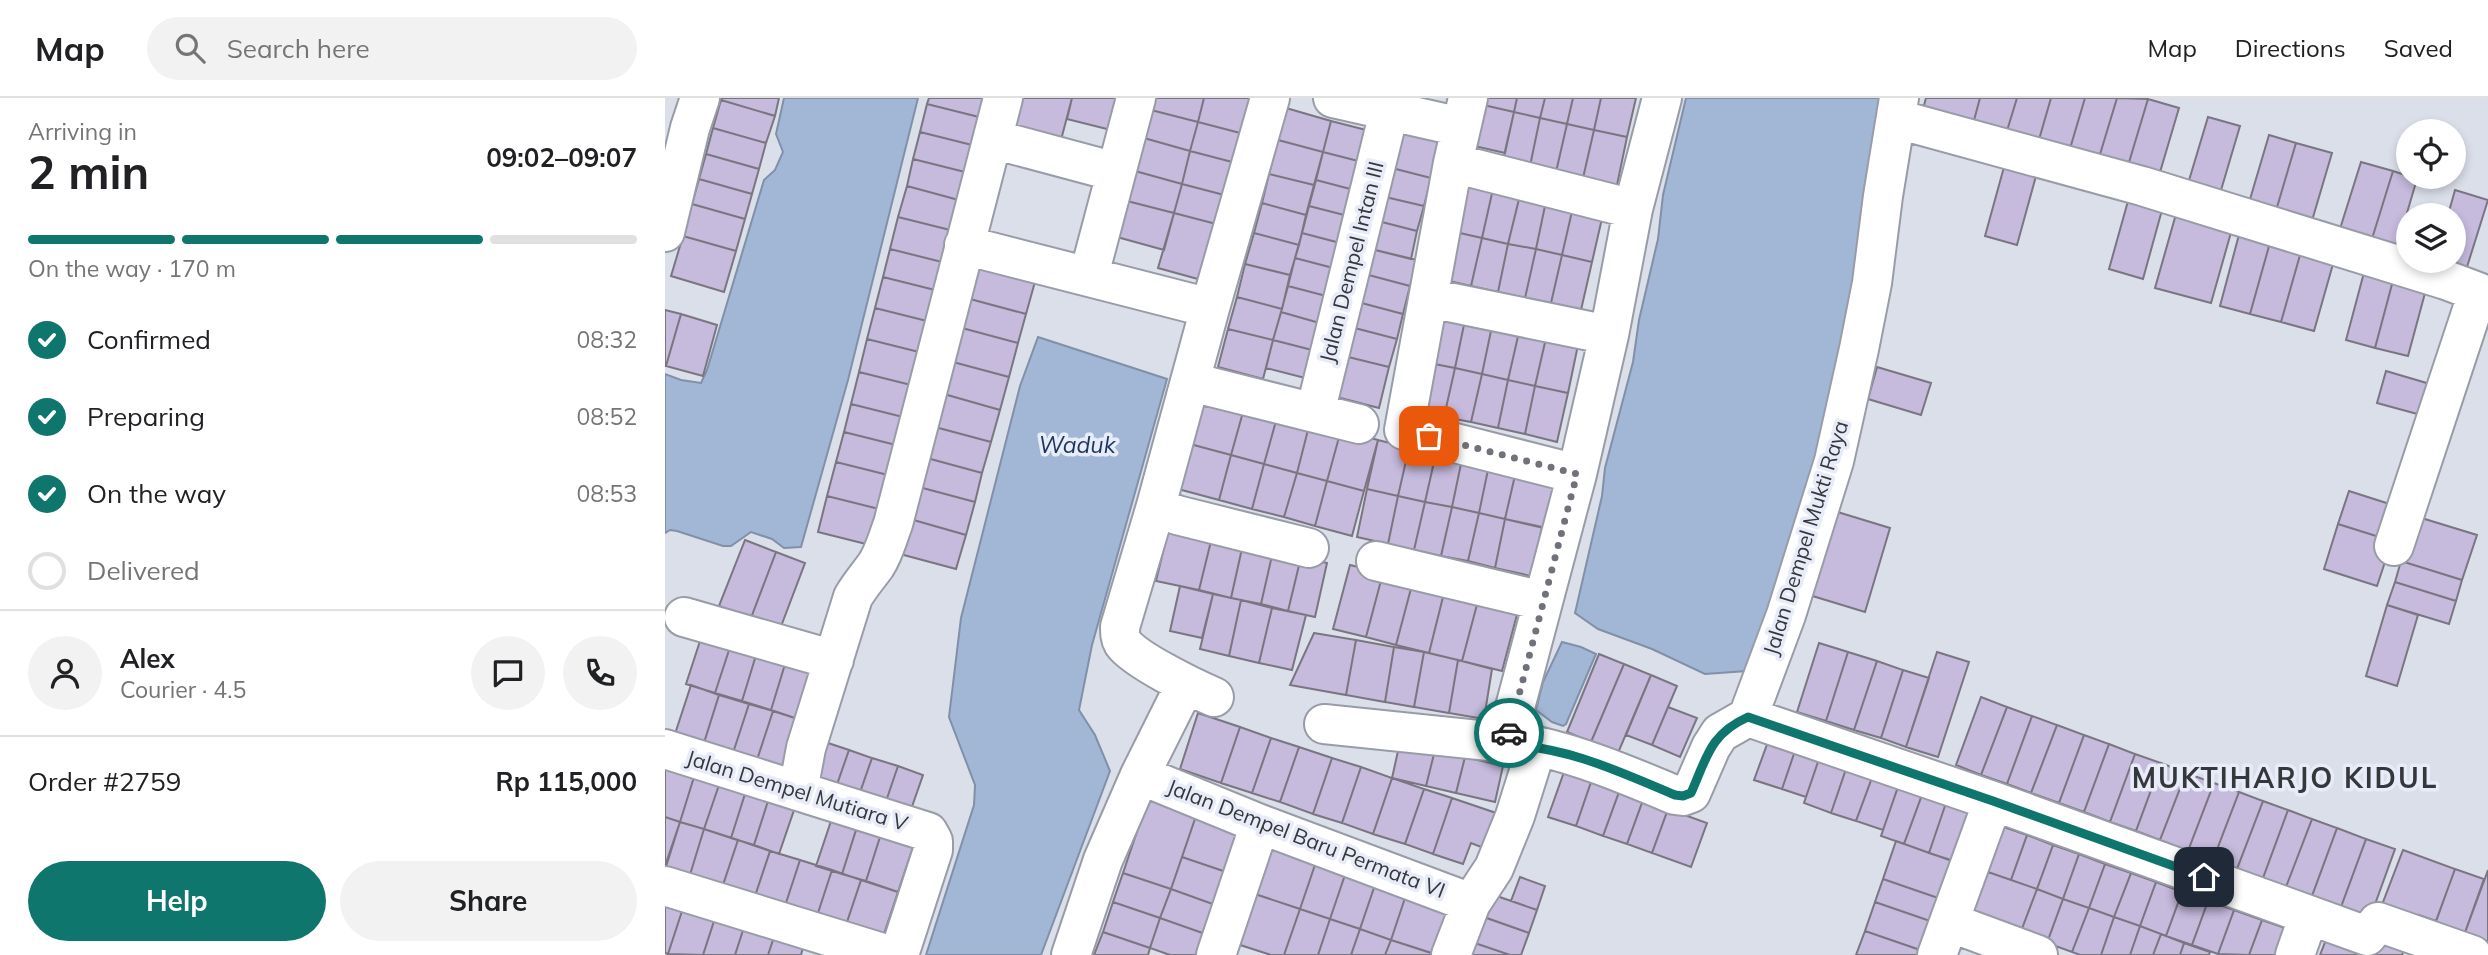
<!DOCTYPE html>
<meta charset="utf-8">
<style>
body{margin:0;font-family:Mulish,sans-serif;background:#f2f2f2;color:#202124;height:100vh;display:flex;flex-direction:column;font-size:26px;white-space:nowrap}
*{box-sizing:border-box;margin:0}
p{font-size:23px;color:#757577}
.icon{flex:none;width:38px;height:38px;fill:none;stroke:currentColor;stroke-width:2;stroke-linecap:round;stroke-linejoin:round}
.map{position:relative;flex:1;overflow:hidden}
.side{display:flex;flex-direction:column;background:#fff;width:665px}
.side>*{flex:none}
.tools{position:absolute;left:1731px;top:21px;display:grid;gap:14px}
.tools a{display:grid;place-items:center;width:70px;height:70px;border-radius:50%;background:#fff;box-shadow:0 4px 10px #0003;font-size:35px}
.pin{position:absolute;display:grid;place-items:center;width:60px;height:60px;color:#fff;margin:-30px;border-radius:14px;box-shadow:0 4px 10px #0006}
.courier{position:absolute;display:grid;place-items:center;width:70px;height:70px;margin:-35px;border:5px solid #0f766e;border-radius:50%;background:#fff;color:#222;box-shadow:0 2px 9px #0007}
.overview em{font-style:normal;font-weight:700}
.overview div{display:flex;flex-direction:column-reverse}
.overview{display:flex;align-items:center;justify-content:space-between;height:119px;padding:0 28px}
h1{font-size:46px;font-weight:700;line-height:52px}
.bar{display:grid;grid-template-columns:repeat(4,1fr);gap:10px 7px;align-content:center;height:84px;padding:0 28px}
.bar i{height:9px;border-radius:5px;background:#e0e0e0}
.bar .on{background:#0f766e}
.bar p{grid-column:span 4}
.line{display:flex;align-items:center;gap:18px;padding:0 28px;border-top:2px solid #e0e0e0}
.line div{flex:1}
.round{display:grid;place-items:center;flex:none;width:74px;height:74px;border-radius:37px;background:#f2f2f2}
ol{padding:0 28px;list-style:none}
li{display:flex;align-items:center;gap:21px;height:77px}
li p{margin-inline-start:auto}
li .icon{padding:7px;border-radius:50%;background:#0f766e;color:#fff;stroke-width:4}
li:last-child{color:#757577}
li i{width:38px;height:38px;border:4px solid #e0e0e0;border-radius:50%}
.primary-button{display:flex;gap:14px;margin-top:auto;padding:14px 28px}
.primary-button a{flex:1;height:80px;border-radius:42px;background:#0f766e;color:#fff;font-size:28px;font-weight:700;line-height:80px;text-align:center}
.primary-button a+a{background:#f2f2f2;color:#202124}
header{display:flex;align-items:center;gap:42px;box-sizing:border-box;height:98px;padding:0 35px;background:#fff;border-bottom:2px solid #e0e0e0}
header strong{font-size:33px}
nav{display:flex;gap:38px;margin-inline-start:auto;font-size:24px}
.search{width:490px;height:63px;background:#f2f2f2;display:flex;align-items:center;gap:18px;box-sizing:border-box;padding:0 24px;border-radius:38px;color:#757577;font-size:26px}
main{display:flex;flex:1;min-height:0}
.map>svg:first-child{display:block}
.water{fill:#a2b6d6;stroke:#8190a8;stroke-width:2}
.building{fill:#c6badd;stroke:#7a7681;stroke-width:2}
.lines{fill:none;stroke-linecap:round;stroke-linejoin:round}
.minor-casing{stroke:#989ca7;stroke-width:42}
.minor{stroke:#fff;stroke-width:38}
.done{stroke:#6f7279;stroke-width:7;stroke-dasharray:0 12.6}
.route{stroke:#0f766e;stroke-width:9}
.labels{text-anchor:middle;stroke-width:7;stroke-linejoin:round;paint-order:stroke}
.street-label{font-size:21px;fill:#35373c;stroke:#e8ecf8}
.water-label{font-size:23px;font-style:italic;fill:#1c355f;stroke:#e8ecf8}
.district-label{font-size:28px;font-weight:bold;letter-spacing:2px;fill:#35373c;stroke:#e8ecf8}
</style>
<header>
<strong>Map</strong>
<div class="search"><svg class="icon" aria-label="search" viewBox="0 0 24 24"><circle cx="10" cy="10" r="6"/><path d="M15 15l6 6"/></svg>Search here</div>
<nav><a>Map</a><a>Directions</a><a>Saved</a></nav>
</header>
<main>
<section class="side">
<div class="overview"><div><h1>2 min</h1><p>Arriving in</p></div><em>09:02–09:07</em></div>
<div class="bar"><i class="on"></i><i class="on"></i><i class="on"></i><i></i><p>On the way · 170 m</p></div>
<ol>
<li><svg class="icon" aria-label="check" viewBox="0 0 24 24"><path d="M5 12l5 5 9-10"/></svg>Confirmed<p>08:32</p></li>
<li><svg class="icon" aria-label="check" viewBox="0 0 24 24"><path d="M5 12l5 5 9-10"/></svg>Preparing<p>08:52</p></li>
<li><svg class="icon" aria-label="check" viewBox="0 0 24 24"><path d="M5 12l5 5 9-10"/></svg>On the way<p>08:53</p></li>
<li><i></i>Delivered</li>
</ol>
<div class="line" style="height:126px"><a class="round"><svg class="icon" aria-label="person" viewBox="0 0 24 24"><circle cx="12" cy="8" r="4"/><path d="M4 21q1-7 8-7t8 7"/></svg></a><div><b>Alex</b><p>Courier · 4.5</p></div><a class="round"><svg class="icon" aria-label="chat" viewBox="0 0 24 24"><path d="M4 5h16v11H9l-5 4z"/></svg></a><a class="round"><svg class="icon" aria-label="phone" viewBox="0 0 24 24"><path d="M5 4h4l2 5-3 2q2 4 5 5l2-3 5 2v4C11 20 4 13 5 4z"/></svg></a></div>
<div class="line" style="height:91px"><div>Order #2759</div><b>Rp 115,000</b></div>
<div class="primary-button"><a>Help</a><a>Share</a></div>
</section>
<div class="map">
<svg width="1823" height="857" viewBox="0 0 1823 857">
<rect width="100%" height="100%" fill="#dbdfea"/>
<path class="water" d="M119,0H253L183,282L136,449L119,450L107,441L86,434L66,448H58L12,433L5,432L0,435V276L16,282L36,285L42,272L99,82L110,72L118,54L111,36Z
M1021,0H1224L1171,327L1082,573L1040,576L987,551L933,531L910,515L937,398L940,370L968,264L974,222L993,141L998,97Z
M373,239L502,281L427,547L414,612L430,637L445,673L376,857H261L309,707L310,687L284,619L296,520L355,288Z
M897,544L916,549L931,556L901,626L898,628L887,624L871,612L878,584Z"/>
<path class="building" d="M57,0H114L110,18L56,2Z
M264,0H327L322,21L262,6Z
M354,0H407L396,42L347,30Z
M407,0H459L450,33L402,21Z
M490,0H539L533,24L486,12Z
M539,0H589L579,36L533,24Z
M815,0H852L849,14L814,6Z
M852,0H880L875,20L849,14Z
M880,0H908L902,26L875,20Z
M908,0H936L929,32L902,26Z
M936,0H971L962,39L929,32Z
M1261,0H1315L1308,26L1258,11Z
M1315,0H1352L1341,36L1308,26Z
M1352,0H1386L1373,45L1341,36Z
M1386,0H1420L1404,54L1373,45Z
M1420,0H1452L1433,63L1404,54Z
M1452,0L1483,1L1462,71L1433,63Z
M1483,1L1514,10L1493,81L1462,71Z
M56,2L110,18L101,45L48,30Z
M262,6L322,21L315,49L255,34Z
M814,6L849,14L840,55L805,47Z
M621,10L666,23L658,54L613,42Z
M486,12L533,24L525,53L479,40Z
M849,14L875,20L865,68L838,62Z
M1543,19L1575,28L1554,99L1522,89Z
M875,20L902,26L891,74L865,68Z
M666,23L709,34L701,65L658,54Z
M533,24L579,36L571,65L525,53Z
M735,24L778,34L766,80L723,69Z
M902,26L929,32L918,80L891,74Z
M48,30L101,45L94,71L41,56Z
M929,32L962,39L952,87L918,80Z
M255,34L315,49L308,76L248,61Z
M1604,37L1631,45L1610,116L1583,108Z
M479,40L525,53L517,86L470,73Z
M613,42L658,54L649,87L604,76Z
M1631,45L1667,55L1646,126L1610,116Z
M525,53L571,65L563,98L517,86Z
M658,54L701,65L693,93L651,82Z
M41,56L94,71L87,96L34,81Z
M248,61L308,76L301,104L242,88Z
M1696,64L1728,73L1706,144L1674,134Z
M723,69L766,80L759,108L716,98Z
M1339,69L1371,78L1352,147L1320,138Z
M470,73L517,86L509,115L462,103Z
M1728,73L1752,81L1731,152L1706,144Z
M604,76L649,87L641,117L597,105Z
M34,81L87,96L80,121L27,106Z
M651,82L693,93L687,119L644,108Z
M797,84L828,91L817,140L786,133Z
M517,86L563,98L555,127L509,115Z
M242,88L301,104L293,134L233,119Z
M828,91L855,97L843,146L817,140Z
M1790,92L1823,102L1801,172L1769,163H1788V117H1783Z
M855,97L881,103L871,151L843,146Z
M716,98L759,108L752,133L709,122Z
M462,103L509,115L499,152L452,139Z
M881,103L908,109L897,157L871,151Z
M1463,103L1497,112L1478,181L1444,171Z
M597,105L641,117L634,147L589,135Z
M27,106L80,121L71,153L18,138Z
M644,108L687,119L679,146L637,135Z
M908,109L938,116L927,164L897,157Z
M509,115L555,127L540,183L493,170Z
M1511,116L1567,131L1546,205L1490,190Z
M233,119L293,134L285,166L225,151Z
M709,122L752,133L746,161L702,150Z
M786,133L817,140L806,188L775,181Z
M1575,133L1606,141L1585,216L1555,208Z
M589,135L634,147L625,177L580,166Z
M637,135L679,146L672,171L630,160Z
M18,138L71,153L59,194L6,178Z
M817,140L843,146L833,194L806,188Z
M1606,141L1637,150L1616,224L1585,216Z
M843,146L871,151L860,200L833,194Z
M702,150L752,162L745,188L696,175Z
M1637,150L1670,159L1649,233L1616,224Z
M225,151L285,166L278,194L218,179Z
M871,151L897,157L886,205L860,200Z
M897,157L927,164L916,212L886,205Z
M316,158L373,173L361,216L305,201Z
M630,160L672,171L665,199L623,188Z
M580,166L625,177L617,211L572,199Z
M1701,167L1730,175L1710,250L1681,242Z
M696,175L745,188L738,216L689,203Z
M1730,175L1763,184L1743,258L1710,250Z
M218,179L278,194L270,225L210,210Z
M623,188L665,199L658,226L616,214Z
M572,199L617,211L608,242L563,231Z
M305,201L361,216L353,245L297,230Z
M689,203L738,216L732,241L682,228Z
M210,210L270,225L262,256L202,241Z
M0,212L16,216L1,268H0Z
M616,214L658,226L651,253L608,242Z
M770,215L800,222L790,270L759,264Z
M16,216L52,227L38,278L1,268Z
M800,222L827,228L817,276L790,270Z
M682,228L732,241L724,269L675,257Z
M827,228L854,234L843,282L817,276Z
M297,230L353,245L344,279L288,264Z
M563,231L608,242L598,281L553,269Z
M854,234L881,240L870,288L843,282Z
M881,240L913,247L903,295L870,288Z
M202,241L262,256L254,289L194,274Z
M608,242L651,253L644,281L601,270Z
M675,257L724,269L714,310L664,297Z
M288,264L344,279L335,312L279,296Z
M759,264L790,270L779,319L749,312Z
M1212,269L1266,285L1256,317L1203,301Z
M790,270L817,276L806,324L779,319Z
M1721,273L1765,286L1756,317L1712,305Z
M194,274L254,289L246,321L186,306Z
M817,276L843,282L833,330L806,324Z
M843,282L870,288L860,336L833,330Z
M870,288L903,295L892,344L860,336Z
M279,296L335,312L326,344L270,329Z
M539,296L580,307L566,357L525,346Z
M186,306L246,321L239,349L179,334Z
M580,307L613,316L599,366L566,357Z
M613,316L645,324L632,375L599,366Z
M645,324L676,332L662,383L632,375Z
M270,329L326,344L317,375L262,360Z
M676,332L713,342L699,393L662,383Z
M179,334L239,349L231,379L171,364Z
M713,342L744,350L733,398L702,391Z
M525,346L566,357L554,402L513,391Z
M744,350L771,355L760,404L733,398Z
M771,355L797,361L787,409L760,404Z
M566,357L599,366L587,411L554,402Z
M262,360L317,375L310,404L254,389Z
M797,361L824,367L814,415L787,409Z
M171,364L231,379L222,413L162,398Z
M599,366L632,375L619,419L587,411Z
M824,367L851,373L840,421L814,415Z
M851,373L894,382L883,431L840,421Z
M632,375L662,383L650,428L619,419Z
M662,383L699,393L687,438L650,428Z
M254,389L310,404L301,437L245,421Z
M702,391L733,398L723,446L692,439Z
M1684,393L1737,410L1727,443L1673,426Z
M162,398L222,413L213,449L153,434Z
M733,398L760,404L749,452L723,446Z
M760,404L787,409L776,458L749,452Z
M787,409L814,415L803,463L776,458Z
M1166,412L1225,430L1200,514L1141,496Z
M814,415L840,421L830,470L803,463Z
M1750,418L1812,437L1797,482L1736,463Z
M245,421L301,437L291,471L235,456Z
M840,421L877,429L866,478L830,470Z
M1673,426L1727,443L1712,488L1659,471Z
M504,429L547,439L534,492L491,483Z
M547,439L578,446L566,500L534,492Z
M80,442L111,454L86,520L54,508Z
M578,446L608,453L596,506L566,500Z
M608,453L636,459L623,513L596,506Z
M111,454L140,465L115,531L86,520Z
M636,459L662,465L650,519L623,513Z
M1736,463L1797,482L1791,503L1730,484Z
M685,467L718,475L701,539L668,531Z
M718,475L748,483L731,547L701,539Z
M748,483L780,491L764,555L731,547Z
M1730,484L1791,503L1784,526L1722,507Z
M515,488L548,496L537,540L505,533Z
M780,491L814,499L797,563L764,555Z
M548,496L576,502L564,558L535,551Z
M814,499L854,509L837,573L797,563Z
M576,502L607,510L594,565L564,558Z
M1722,507L1753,517L1732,588L1701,578Z
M607,510L641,517L627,572L594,565Z
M649,535L691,542L681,597L625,587Z
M37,537L66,546L50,595L21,586Z
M691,542L729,549L720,604L681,597Z
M1154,545L1183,554L1161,623L1132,614Z
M66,546L92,554L77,603L50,595Z
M729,549L759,554L749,609L720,604Z
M92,554L121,563L106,612L77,603Z
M759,554L793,562L784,615L749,609Z
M1183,554L1212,563L1189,632L1161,623Z
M1272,554L1304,564L1273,659L1241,649Z
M934,556L959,566L926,644L902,634Z
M793,562L827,571L819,621L784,615Z
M121,563L155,574L139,623L106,612Z
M1212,563L1238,572L1216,640L1189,632Z
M959,566L986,577L953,655L926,644Z
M1238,572L1264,580L1241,649L1216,640Z
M986,577L1012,588L987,647L961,637Z
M26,587L54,597L38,648L9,639Z
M54,597L84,606L66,661L37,651Z
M1316,599L1342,609L1316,677L1291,667Z
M84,606L108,613L90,668L66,661Z
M1003,609L1032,620L1015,659L987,647Z
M1342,609L1367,618L1342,686L1316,677Z
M108,613L139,623L121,678L90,668Z
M533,615L575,629L556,685L515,671Z
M1367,618L1392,627L1366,695L1342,686Z
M1392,627L1419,637L1394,705L1366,695Z
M575,629L606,640L587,695L556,685Z
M1419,637L1444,646L1419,714L1394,705Z
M606,640L634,649L615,704L587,695Z
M1104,641L1131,650L1117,691L1089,682Z
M735,644L770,652L761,688L727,680Z
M163,645L184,652L169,695L149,688Z
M1444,646L1470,656L1445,724L1419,714Z
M634,649L667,660L648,716L615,704Z
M1131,650L1155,658L1141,699L1117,691Z
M184,652L207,660L192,703L169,695Z
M770,652L800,659L791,695L761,688Z
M1470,656L1496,665L1471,733L1445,724Z
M1155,658L1182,668L1166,715L1139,705Z
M800,659L838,668L830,704L791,695Z
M207,660L233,668L218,712L192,703Z
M667,660L696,669L677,725L648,716Z
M1496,665L1521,675L1495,742L1471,733Z
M233,668L258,677L243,720L218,712Z
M1182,668L1208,677L1191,723L1166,715Z
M696,669L727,680L708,736L677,725Z
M0,670L29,679L15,724L0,719Z
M899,674L926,684L911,728L883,719Z
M1521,675L1549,685L1523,753L1495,742Z
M1208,677L1234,686L1218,732L1191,723Z
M29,679L54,687L39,731L15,724Z
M727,680L759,691L740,746L708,736Z
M926,684L954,694L938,738L911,728Z
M1549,685L1574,694L1548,762L1523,753Z
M1234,686L1258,694L1239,746L1216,738Z
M54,687L80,696L66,740L39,731Z
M759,691L787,700L768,756L740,746Z
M954,694L978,702L962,746L938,738Z
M1258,694L1282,702L1264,755L1239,746Z
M1574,694L1598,703L1572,771L1548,762Z
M485,695L533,712L506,791L458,775Z
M80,696L103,703L89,747L66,740Z
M787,700L840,718L829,754L806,745L798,766L768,756Z
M978,702L1003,711L987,755L962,746Z
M1282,702L1313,714L1295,765L1264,755Z
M103,703L129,712L114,756L89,747Z
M1598,703L1623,712L1598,780L1572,771Z
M1003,711L1042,725L1026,769L987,755Z
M533,712L583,729L567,776L517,759Z
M1623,712L1647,721L1621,789L1598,780Z
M0,719L15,724L0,768Z
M1647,721L1672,730L1647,798L1621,789Z
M166,723L191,732L177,776L151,768Z
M15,724L39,731L24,780L0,772Z
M1339,729L1362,737L1346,782L1323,774Z
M1672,730L1701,741L1676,809L1647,798Z
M39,731L73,742L57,790L24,780Z
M191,732L215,739L201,783L177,776Z
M1362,737L1388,747L1372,791L1346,782Z
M215,739L248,749L233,794L201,783Z
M1701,741L1730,751L1705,820L1676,809Z
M73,742L105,753L89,801L57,790Z
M1231,743L1290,764L1276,801L1218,781Z
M604,745L652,761L635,811L587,795Z
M1388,747L1414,756L1398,801L1372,791Z
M1738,752L1790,771L1771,823L1754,817L1752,825L1715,812Z
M105,753L135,762L119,811L89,801Z
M1414,756L1440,766L1424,810L1398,801Z
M517,759L567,776L556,809L506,791Z
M652,761L682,771L665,821L635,811Z
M135,762L167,772L151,821L119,811Z
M1440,766L1466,775L1449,819L1424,810Z
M682,771L712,781L695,831L665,821Z
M1790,771L1819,781L1798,840L1769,829Z
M167,772L196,782L180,830L151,821Z
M1823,772V848L1798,840Z
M1323,774L1372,791L1355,836L1307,818Z
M458,775L506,791L495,820L448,804Z
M1466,775L1491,784L1475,828L1449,819Z
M855,779L880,788L872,812L846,803Z
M712,781L743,791L726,842L695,831Z
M1218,781L1276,801L1268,824L1210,804Z
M196,782L233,794L217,842L180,830Z
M1491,784L1517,794L1501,838L1475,828Z
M506,791L556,809L546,838L495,820Z
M743,791L790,807L773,857L726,842Z
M1372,791L1398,801L1382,845L1355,836Z
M1517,794L1543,803L1527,847L1501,838Z
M587,795L635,811L619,857H606L569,845Z
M826,796L872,812L864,835L819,819Z
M0,801L19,807L3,856L0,855Z
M1398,801L1424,810L1407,854L1382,845Z
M1543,803L1569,812L1553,856L1527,847Z
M448,804L495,820L485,850L438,834Z
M1210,804L1268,824L1258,853L1200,833Z
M19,807L51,817L38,857L3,856Z
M1424,810L1449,819L1436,857H1415L1407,854Z
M635,811L665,821L653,857H619Z
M1569,812L1597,822L1584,857L1553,856Z
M810,816L864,835L856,857H845L801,842Z
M51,817L80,826L70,857H38Z
M1449,819L1475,828L1465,857H1436Z
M495,820L546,838L539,857H505L485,850Z
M665,821L695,831L686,857H653Z
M1597,822L1623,831L1614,857H1584Z
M80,826L110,836L103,857H70Z
M1475,828L1496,836L1488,857H1465Z
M695,831L726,842L720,857H686Z
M1200,833L1258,853L1257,857H1191Z
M438,834L485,850L483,857H429Z
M1664,834L1704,850L1701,857H1655Z
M1713,835L1741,846L1737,857H1705Z
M110,836L139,846L136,857H103Z
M1496,836L1519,845L1515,857H1488Z
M726,842L772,857H720Z
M801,842L845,857H795Z
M1519,845L1545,854L1544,857H1515Z"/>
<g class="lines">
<g class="minor-casing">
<path id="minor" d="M668,0L796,29
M803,0L788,65L739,332L912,376
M1232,21L1477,88L1781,182L1813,194L1729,448
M328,41L451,74
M788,65L968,111
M0,134L25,30L35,0
M299,147L545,210L491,408L455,529C455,535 455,540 458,545C470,562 528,590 549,599
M424,177L471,0
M764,200L944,237
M545,210L605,0
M526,284L694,326
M650,315L724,14
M491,408L512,417L644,450
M711,463L878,503
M19,519L169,562
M1083,619L1328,703L1702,838L1713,824L1807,857
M659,626L872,648C920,659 964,678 1010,697L1018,698L1026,695L1046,649L1055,635L1083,619L1121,517L1169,363L1194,251L1207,185L1218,98L1234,0
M840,647L912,376L944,237L968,111L997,0
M0,651L263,734L268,743V752L234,857
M475,677L595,726L806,805
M133,693L141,650L188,499C195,487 203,478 211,467C219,455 223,439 228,426L338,0
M0,788L224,857
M1284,824L1373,857
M406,857L438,762L475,677L520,587
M551,857L595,726
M786,857L806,805L829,770L850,718L872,648
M1272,857L1328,703
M1630,857L1644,817"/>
</g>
<use href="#minor" class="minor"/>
</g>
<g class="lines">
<path class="done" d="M764,338L912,376L844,635"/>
<path class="route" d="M844,635L840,647C901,648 955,674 1010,697L1018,698L1026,695C1042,659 1045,636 1083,619L1328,703L1539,779"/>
</g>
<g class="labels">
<g class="street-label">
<text transform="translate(687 164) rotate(-76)" y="7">Jalan Dempel Intan III</text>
<text transform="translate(1141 440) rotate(-73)" y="7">Jalan Dempel Mukti Raya</text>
<text transform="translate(132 693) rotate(17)" y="7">Jalan Dempel Mutiara V</text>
<text transform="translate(641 741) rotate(21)" y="7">Jalan Dempel Baru Permata VI</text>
</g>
<g class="water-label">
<text x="412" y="355">Waduk</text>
</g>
<g class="district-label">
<text x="1620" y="690">MUKTIHARJO KIDUL</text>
</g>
</g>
</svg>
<div class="tools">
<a><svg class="icon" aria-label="locate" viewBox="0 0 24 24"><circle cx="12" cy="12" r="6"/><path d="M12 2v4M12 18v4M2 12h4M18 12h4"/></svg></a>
<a><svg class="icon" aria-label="layers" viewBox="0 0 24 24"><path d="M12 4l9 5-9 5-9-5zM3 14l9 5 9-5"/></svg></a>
</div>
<div class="pin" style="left:764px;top:338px;background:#ea580c"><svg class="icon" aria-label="bag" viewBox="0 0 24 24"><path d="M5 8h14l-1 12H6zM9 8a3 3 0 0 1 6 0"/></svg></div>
<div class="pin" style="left:1539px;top:779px;background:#1f2937"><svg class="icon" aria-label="home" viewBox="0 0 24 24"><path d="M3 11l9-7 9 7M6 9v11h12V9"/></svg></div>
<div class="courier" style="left:844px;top:635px"><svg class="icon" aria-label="car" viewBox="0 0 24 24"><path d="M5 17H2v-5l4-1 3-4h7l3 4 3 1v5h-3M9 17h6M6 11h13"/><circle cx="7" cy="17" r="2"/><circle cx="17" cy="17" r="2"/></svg></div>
</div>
</main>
